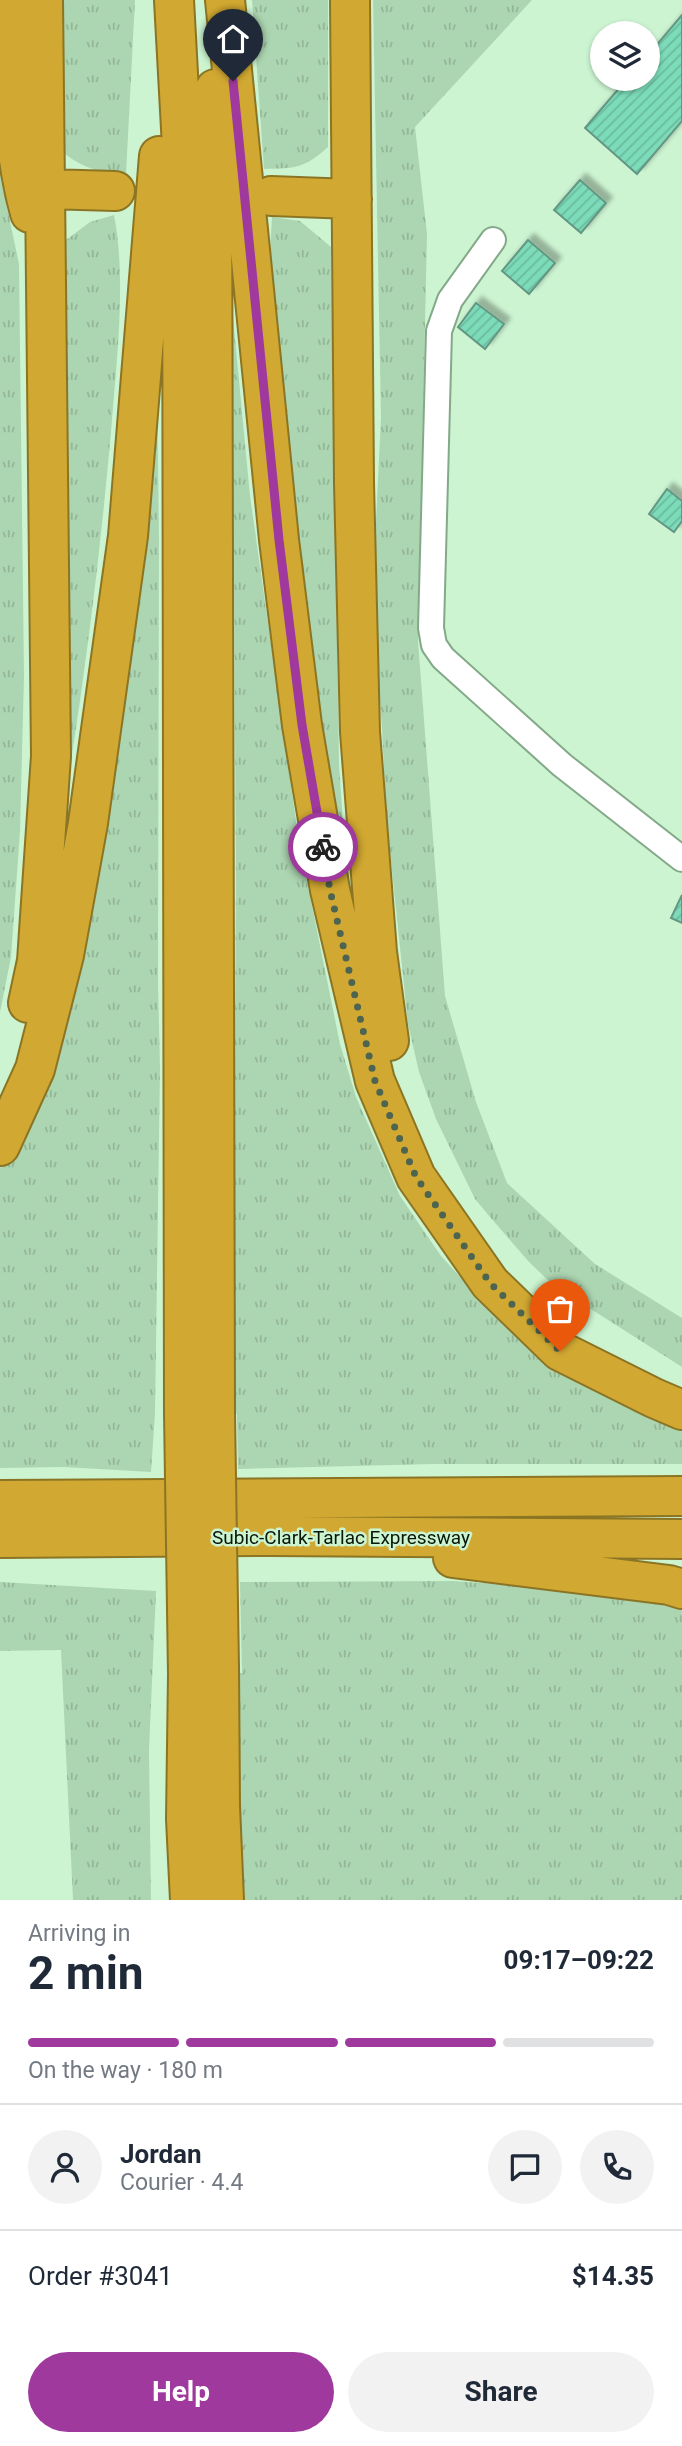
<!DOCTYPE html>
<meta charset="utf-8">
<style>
body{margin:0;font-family:Roboto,sans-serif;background:#f2f2f3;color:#1f2937;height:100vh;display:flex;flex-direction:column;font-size:26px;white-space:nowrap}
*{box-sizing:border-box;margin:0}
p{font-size:23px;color:#747a83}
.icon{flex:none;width:38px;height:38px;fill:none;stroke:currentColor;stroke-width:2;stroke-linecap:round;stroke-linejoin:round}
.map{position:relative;height:1900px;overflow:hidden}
.details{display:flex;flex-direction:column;background:#fff;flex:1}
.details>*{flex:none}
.buttons{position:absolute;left:590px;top:21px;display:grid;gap:14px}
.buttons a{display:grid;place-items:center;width:70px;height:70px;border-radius:50%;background:#fff;box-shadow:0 2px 5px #0004;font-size:35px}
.pin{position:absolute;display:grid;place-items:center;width:60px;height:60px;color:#fff;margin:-72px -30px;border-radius:50% 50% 50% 0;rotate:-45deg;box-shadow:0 0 7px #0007}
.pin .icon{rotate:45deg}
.courier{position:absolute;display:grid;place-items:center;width:70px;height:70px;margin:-35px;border:5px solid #9f399d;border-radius:50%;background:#fff;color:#222;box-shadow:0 2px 9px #0007}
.summary em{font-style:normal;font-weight:700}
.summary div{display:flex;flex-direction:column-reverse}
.summary{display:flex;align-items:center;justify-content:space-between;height:119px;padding:0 28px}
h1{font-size:46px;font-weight:700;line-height:52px}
.bar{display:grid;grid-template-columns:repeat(4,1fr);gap:10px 7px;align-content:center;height:84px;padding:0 28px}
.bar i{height:9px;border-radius:5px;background:#e0e1e3}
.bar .active{background:#9f399d}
.bar p{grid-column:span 4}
.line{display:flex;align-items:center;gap:18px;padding:0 28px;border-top:2px solid #e0e1e3}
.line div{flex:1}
.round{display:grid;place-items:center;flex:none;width:74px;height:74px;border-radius:37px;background:#f2f2f3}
.action{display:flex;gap:14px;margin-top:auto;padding:14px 28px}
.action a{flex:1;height:80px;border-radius:42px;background:#9f399d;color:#fff;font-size:28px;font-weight:700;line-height:80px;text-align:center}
.action a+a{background:#f2f2f3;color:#1f2937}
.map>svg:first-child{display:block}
.grass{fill:url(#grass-tufts)}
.building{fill:url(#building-hatch);stroke:#649784;stroke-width:2;filter:url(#shadow)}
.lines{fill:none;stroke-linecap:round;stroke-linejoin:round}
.minor-casing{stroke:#84a989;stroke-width:28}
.motorway-casing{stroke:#8b7524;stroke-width:42}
.minor{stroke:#fff;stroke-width:24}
.motorway{stroke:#d1a831;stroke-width:38}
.motorway-bridge-casing{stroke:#8b7524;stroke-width:42;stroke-linecap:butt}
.motorway-bridge{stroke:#d1a831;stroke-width:38}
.done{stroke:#4d6450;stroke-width:7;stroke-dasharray:0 12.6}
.route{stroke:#9f399d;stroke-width:9}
.labels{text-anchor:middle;stroke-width:5;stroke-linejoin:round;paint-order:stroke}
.street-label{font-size:19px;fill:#09170b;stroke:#ccf4d1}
</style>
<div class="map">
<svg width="682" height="1900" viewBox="0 0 682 1900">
<defs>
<pattern id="grass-tufts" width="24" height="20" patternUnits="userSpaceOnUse" patternTransform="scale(1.75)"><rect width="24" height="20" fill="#acd5b1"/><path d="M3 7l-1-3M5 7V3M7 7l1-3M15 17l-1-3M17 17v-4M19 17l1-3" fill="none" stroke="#93b697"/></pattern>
<pattern id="building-hatch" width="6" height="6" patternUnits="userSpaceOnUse" patternTransform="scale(1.75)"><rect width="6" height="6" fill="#7cdbb9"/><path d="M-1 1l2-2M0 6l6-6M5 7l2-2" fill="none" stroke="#6abb9e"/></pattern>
<filter id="shadow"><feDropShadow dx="6" dy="-6" stdDeviation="2" flood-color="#0004"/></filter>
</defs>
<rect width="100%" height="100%" fill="#ccf4d1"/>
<path class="grass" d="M56,0H135L126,174C98,173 79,167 58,148Z
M252,0H328V147C304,169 295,168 264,169Z
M373,0H532L415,127L427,234L418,641L445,996L476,1102L507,1183L595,1264L682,1318V1367L553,1285L529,1262L490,1217L475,1199L436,1119L419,1072L408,1024L386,813L382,728L375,637V541L381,418Z
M0,174L19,264L24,676L20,831L11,957L0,1012Z
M114,215C127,281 116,365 111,432C99,567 82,701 59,834L66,373L62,243L90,222Z
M272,217L300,221L331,247L339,764L347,884L321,728L309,644L269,271Z
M233,317L250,496L299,842L340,1044L356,1097L400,1196L441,1256L481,1300L575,1375L617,1401L682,1428V1464H433L238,1469L237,1414H232L236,887L234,538L230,456Z
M157,382L159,538L158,982L160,1069L155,1413L151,1472L64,1467L0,1468V1168L12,1146Z
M516,1580L682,1603V1900H236L234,1673H242L240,1582L453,1581L480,1583Z
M0,1582L156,1591L149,1750L151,1900H73L61,1650L0,1651Z"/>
<path class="building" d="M682,15V121L637,174L585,128L627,79H648V55Z
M580,180L606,203L581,233L554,210Z
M528,240L555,263L529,294L502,271Z
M476,303L504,324L485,349L458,327Z
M667,489L682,501V521L674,532L649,514Z
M682,895V923L671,918Z"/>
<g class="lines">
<g class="minor-casing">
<path id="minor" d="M493,240L450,300L439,331L431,628L434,645L443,658L562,765L682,859"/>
</g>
<g class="motorway-casing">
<path id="motorway" d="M13,0C13,75 10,140 30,213
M174,0L182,147L184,1413
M225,0L279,540L302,725L330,890L375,1081L416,1177L490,1283L560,1351L654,1398L682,1410
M350,0L354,483L360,732L377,952L389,1041
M215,89L212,136L215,1413
M46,189L115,191
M271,196L352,199
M28,1003L37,961L51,756L43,0
M0,1146L35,1069L64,955L88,823L128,536L159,156
M0,1500L682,1496
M0,1538L270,1536L682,1539
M453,1558L669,1585L682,1589
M219,1668L220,1806L224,1900
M188,1674L186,1819L190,1900"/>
</g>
<use href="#minor" class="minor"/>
<use href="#motorway" class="motorway"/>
<g class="motorway-bridge-casing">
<path id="motorway-bridge" d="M184,1413L188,1674
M215,1413L219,1668"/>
</g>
<use href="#motorway-bridge" class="motorway-bridge"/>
</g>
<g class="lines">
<path class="done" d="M323,847L330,890L375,1081L416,1177L490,1283L560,1351"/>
<path class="route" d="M233,81L279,540L302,725L323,847"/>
</g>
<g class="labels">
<g class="street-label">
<text x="341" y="1544">Subic-Clark-Tarlac Expressway</text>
</g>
</g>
</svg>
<div class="buttons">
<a><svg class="icon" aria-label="layers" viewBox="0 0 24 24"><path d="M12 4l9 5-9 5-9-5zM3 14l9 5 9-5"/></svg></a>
</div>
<div class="pin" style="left:560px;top:1351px;background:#ea580c"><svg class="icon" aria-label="bag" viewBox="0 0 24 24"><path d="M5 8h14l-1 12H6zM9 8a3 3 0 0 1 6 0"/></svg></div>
<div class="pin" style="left:233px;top:81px;background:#1f2937"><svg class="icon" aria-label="home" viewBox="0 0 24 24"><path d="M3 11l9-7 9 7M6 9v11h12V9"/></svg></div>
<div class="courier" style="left:323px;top:847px"><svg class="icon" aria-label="bike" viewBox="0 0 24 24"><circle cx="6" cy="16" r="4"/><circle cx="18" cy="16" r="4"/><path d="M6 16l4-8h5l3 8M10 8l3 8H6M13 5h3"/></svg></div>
</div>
<section class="details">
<div class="summary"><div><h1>2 min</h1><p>Arriving in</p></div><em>09:17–09:22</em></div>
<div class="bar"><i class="active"></i><i class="active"></i><i class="active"></i><i></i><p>On the way · 180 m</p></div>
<div class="line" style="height:126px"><a class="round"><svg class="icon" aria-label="person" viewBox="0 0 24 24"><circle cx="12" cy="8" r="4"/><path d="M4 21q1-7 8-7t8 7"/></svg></a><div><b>Jordan</b><p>Courier · 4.4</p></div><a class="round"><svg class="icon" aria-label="chat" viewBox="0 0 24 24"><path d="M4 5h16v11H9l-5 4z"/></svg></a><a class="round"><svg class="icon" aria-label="phone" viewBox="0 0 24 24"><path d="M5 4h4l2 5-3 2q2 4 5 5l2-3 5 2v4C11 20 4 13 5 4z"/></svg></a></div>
<div class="line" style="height:91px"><div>Order #3041</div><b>$14.35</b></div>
<div class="action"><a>Help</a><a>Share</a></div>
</section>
